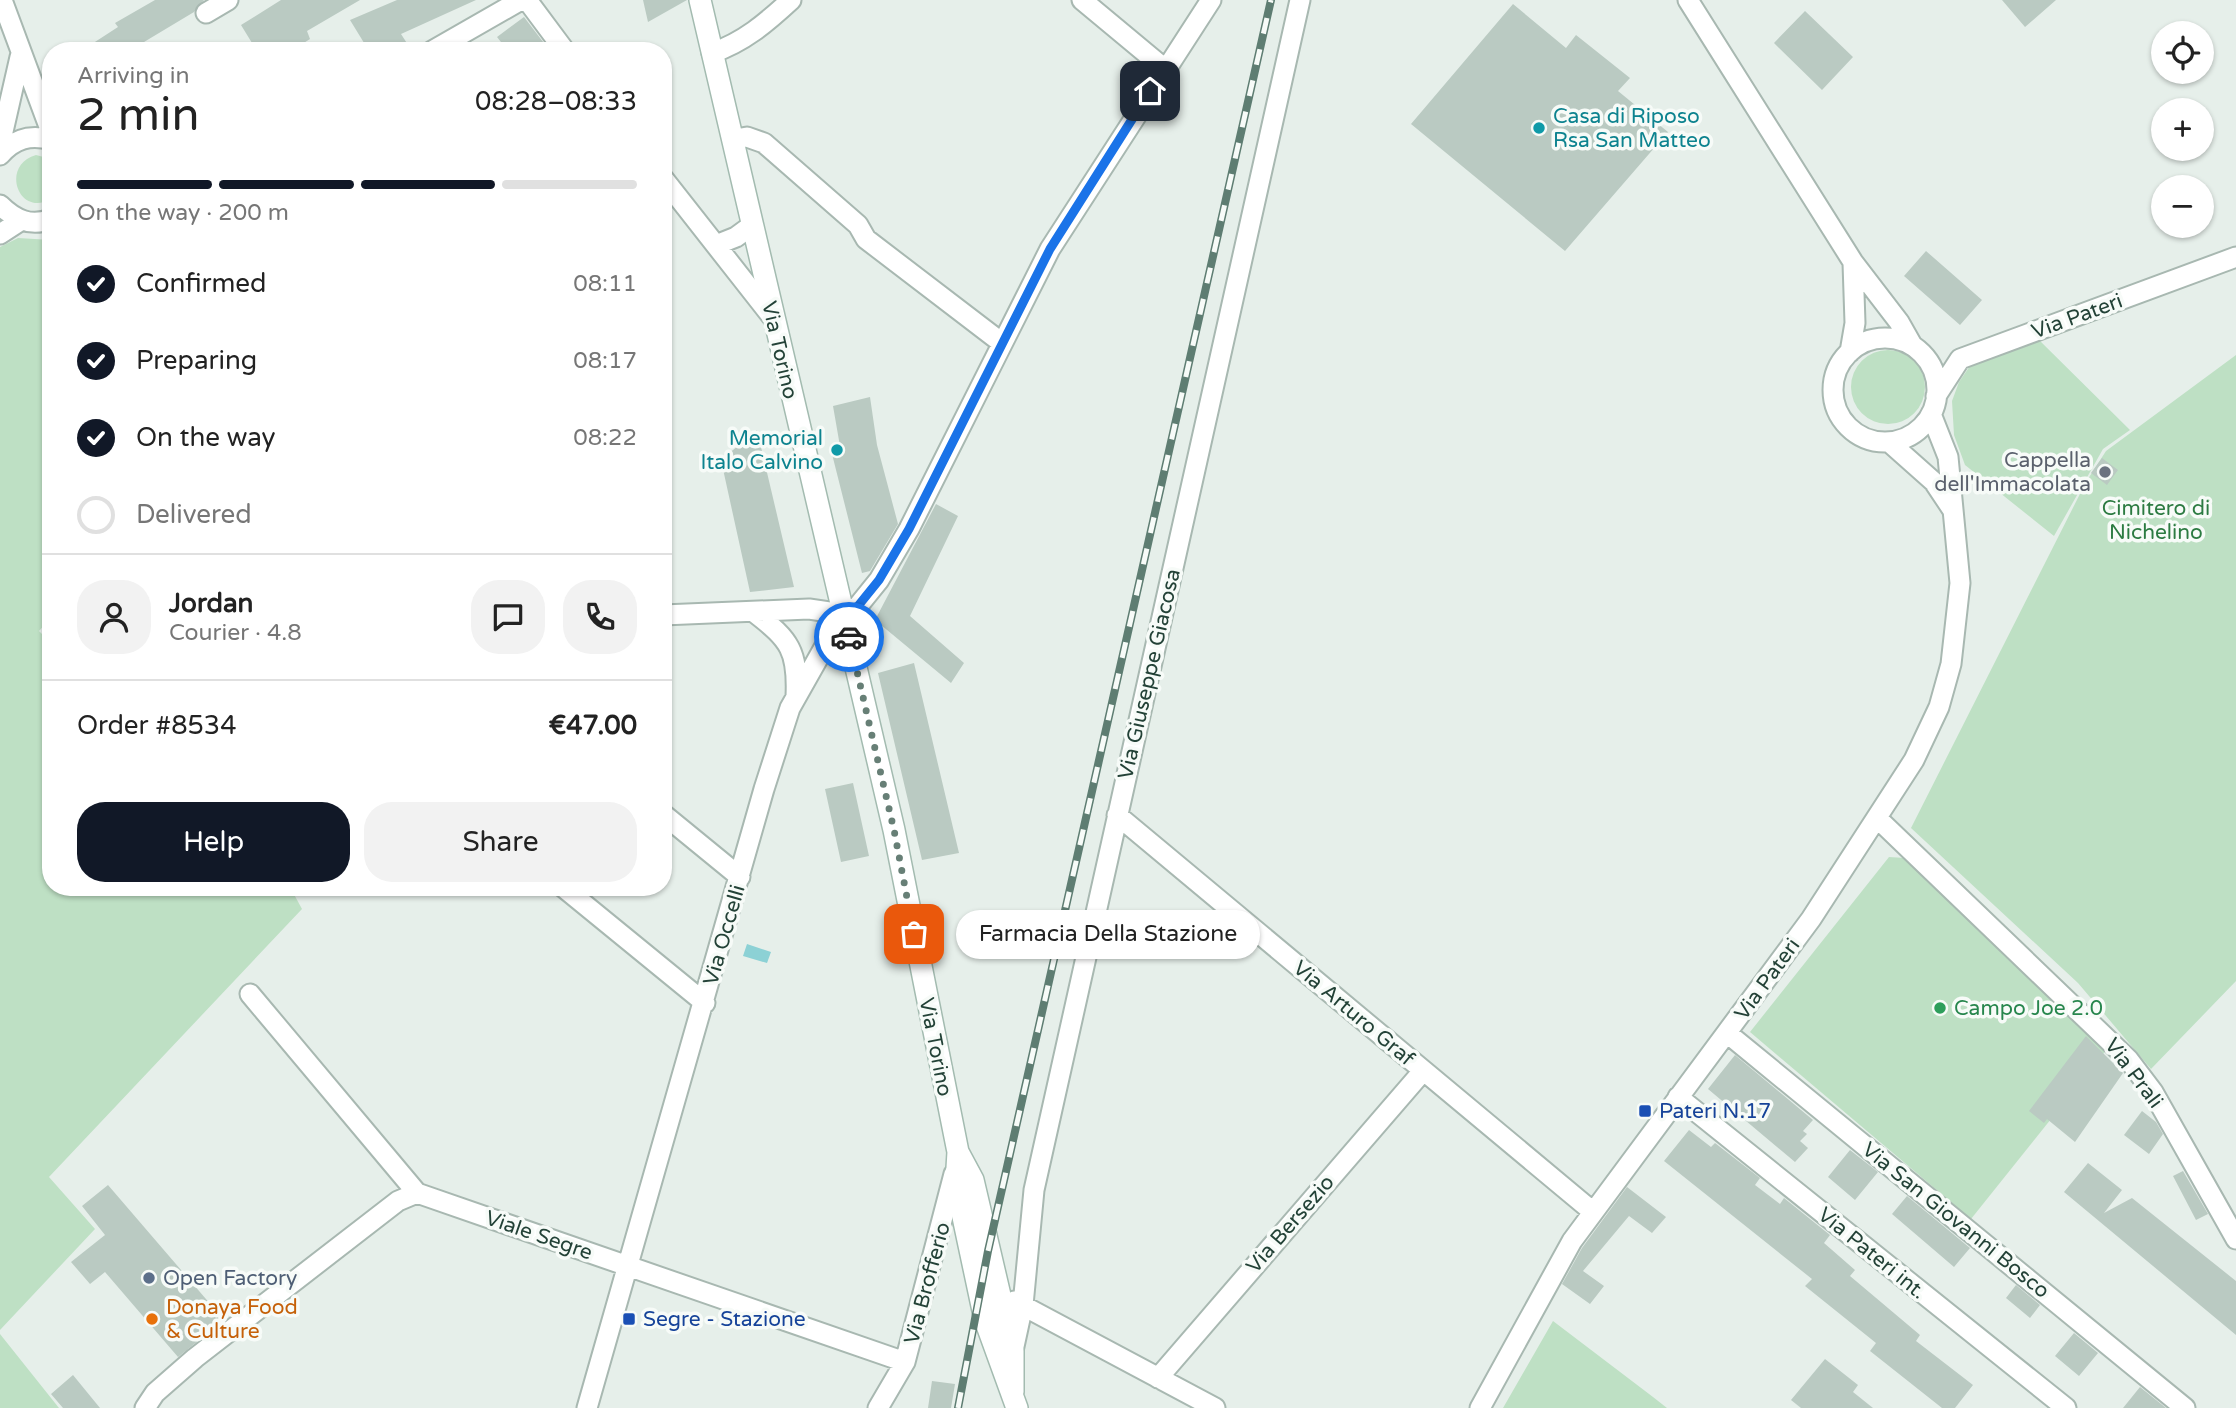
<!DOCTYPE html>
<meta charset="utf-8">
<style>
body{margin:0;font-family:"Varela Round",sans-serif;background:#f2f2f2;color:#222;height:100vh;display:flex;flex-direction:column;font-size:26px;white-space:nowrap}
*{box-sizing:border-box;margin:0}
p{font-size:23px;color:#767676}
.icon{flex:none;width:38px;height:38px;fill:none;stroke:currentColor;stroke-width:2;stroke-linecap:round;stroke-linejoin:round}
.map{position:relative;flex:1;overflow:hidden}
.sheet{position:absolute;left:42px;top:42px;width:630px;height:854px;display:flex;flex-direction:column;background:#fff;border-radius:28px;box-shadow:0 2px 5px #0004}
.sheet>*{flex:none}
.buttons{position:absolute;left:2151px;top:21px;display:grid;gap:14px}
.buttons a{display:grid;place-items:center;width:63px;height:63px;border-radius:50%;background:#fff;box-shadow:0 2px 5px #0004;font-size:35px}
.pin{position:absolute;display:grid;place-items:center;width:60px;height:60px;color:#fff;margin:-30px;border-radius:14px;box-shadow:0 4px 10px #0006}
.courier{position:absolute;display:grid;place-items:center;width:70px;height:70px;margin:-35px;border:5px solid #1a73e8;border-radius:50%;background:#fff;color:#222;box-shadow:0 2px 9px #0007}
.bubble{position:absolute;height:49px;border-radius:24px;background:#fff;box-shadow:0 2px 5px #0004;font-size:23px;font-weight:600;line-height:49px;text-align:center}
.summary em{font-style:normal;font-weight:600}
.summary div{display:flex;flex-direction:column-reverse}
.summary{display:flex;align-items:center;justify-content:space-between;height:119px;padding:0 35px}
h1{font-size:46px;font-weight:600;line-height:52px}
.bar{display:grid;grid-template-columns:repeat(4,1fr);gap:10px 7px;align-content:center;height:84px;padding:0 35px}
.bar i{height:9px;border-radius:5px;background:#e0e0e0}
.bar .selected{background:#111827}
.bar p{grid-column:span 4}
.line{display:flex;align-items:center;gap:18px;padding:0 35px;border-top:2px solid #e0e0e0}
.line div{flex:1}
.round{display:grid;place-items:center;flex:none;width:74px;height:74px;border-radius:28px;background:#f2f2f2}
ol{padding:0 35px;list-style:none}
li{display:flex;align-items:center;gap:21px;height:77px}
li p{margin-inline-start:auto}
li .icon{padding:7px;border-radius:50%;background:#111827;color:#fff;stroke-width:4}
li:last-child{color:#767676}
li i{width:38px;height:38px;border:4px solid #e0e0e0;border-radius:50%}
.button{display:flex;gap:14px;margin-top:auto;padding:14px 35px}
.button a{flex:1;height:80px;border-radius:28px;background:#111827;color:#fff;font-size:28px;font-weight:600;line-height:80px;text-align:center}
.button a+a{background:#f2f2f2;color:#222}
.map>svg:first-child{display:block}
.green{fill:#bee0c4}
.water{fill:#8cd1d5}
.building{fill:#bacac2}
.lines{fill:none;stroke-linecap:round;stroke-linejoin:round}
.street-casing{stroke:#a8b8b1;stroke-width:23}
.secondary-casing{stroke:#a3bbb0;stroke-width:24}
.street{stroke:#fff;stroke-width:19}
.secondary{stroke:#fff;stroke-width:21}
.rail-casing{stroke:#5e7d72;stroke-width:8}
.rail{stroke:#f7fbf8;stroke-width:5;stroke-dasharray:16;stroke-linecap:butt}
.done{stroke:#677f76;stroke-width:7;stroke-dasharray:0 12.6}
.route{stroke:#1a73e8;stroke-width:9}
.culture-dot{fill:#0f9aa8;stroke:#f7fbf8;stroke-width:2.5}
.worship-dot{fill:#6b7280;stroke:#f7fbf8;stroke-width:2.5}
.leisure-dot{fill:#2e9e5b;stroke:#f7fbf8;stroke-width:2.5}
.transit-dot{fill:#1a4fb4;stroke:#f7fbf8;stroke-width:2.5}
.service-dot{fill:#5c6f8a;stroke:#f7fbf8;stroke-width:2.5}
.food-dot{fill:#e8710a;stroke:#f7fbf8;stroke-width:2.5}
.labels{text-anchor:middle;stroke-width:7;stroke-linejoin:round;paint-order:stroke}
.culture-label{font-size:21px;fill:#0d838f;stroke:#f7fbf8;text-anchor:start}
.street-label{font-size:21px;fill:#234237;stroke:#f7fbf8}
.worship-label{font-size:21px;fill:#5b616d;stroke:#f7fbf8;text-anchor:end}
.park-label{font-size:21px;fill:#2c7b42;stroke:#f7fbf8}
.leisure-label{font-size:21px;fill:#27864d;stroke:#f7fbf8;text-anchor:start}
.transit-label{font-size:21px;fill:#164399;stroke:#f7fbf8;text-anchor:start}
.service-label{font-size:21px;fill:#4e5e75;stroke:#f7fbf8;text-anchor:start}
.food-label{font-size:21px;fill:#c56008;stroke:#f7fbf8;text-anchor:start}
</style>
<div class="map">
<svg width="2236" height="1408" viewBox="0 0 2236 1408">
<rect width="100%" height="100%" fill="#e6efea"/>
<path class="green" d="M36,155L51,159V199C18,218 0,165 36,155Z
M18,238L51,240V618L39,631L51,643V887H290L302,909L49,1177L95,1229L0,1330V247Z
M2038,339L2130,430L2103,449L2054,536L1965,465L1954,435L1952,401L1959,382L1970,366Z
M1851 387a37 37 0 1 1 74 0a37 37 0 1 1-74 0Z
M2236,355V981L2151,1069L2078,983L1911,828L2086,482L2106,451Z
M1889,857L1905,858L2107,1049L1971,1219L1750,1032Z
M1553,1321L1653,1397L1667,1408H1503Z
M0,1334L59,1408H0Z"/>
<path class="water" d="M747,944L771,952L767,963L743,956Z"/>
<path class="building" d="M155,0H204L194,12L129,51H81L118,27L115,23Z
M281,0H360L307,31L310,39L291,51H257L241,25Z
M397,0H476L401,34L412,51H369L350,20Z
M643,0H687L648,22Z
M2002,0H2056L2025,27Z
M1513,4L1566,48L1576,35L1630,78L1618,91L1668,132L1565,251L1411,124Z
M1805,11L1853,57L1822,90L1774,43Z
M524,17L550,51H508L497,37Z
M1926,251L1982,300L1960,325L1904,276Z
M870,397L877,445L898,524L870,571L862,573L832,454L841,452L833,406Z
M757,430L794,587L750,592L721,460Z
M2102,458L2118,470L2107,485L2091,473Z
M936,504L958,516L910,616L964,663L951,683L875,620Z
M914,663L959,853L922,860L878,673Z
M853,783L869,856L841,862L825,789Z
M2086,1036L2123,1073L2075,1142L2047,1119L2044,1123L2029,1111Z
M1735,1055L1813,1120L1803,1131L1807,1134L1800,1141L1808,1148L1795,1162L1708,1089Z
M2142,1111L2156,1122L2163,1134L2149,1154L2124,1135Z
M1689,1130L1711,1147L1715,1143L1760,1178L1755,1185L1780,1204L1784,1198L1830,1235L1824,1243L1855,1270L1850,1276L1920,1335L1916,1341L1973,1385L1955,1408H1942L1870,1351L1876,1343L1805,1286L1812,1279L1664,1161Z
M1850,1150L1878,1172L1855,1200L1828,1177Z
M2088,1163L2122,1190L2104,1213L2132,1198L2236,1281V1335L2064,1192Z
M2183,1171L2208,1214L2196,1220L2173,1176Z
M108,1185L224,1320L178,1357L105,1272L90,1284L71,1262L105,1235L82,1206Z
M1627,1187L1666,1217L1652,1233L1629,1216L1583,1271L1604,1286L1590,1304L1562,1284L1582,1248Z
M1907,1196L1970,1248L1954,1267L1892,1214Z
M2016,1285L2040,1305L2030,1318L2006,1298Z
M2074,1333L2098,1353L2079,1376L2055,1356Z
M1825,1359L1858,1385L1853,1392L1873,1408H1801L1791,1400Z
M73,1375L100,1408H63L51,1394Z
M932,1381L955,1384L951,1408H928Z
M2140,1387L2166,1408H2123Z"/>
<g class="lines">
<g class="street-casing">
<path id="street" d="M2,0L51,132
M527,0L565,51
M1082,0L1165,69
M1688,0L1853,262L1899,322L1912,345
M206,13L228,0
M432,51L521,0
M712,53C744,42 766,23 791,0
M735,139L747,137L764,143L858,225L866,239L1002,343
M2,152V136L20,57
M0,155C14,139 30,134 51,140
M663,178L773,318
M0,205C15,220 31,227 51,219
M0,234L20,221
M716,245L736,237L751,226
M1833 390a52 52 0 1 1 104 0a52 52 0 1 1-104 0Z
M1850,352L1855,323L1853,263
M1936,396L1960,359L2236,257
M1889,442L1934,482L1952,509
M755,613C790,640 798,651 796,696
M843,614L858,606L879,580L909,529L1050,249L1211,0
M663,615L809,609L843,614
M663,814L740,877
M1117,815L1592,1211
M1877,818L2128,1059L2153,1092L2236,1239
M563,887L705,1003
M250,994L417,1193L905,1362
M1727,1033L2185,1408
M1678,1097L2066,1408
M1014,1301L1215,1408
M1013,1351L1023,1305L1034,1190L1300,0
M1158,1378L1423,1071
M145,1408L155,1393L195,1358L398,1201L417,1193
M587,1408L764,789L790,708L843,614
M878,1408L905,1362L954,1174
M1480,1408L1572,1241L1811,919L1914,760L1939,707L1951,664L1960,583L1948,457L1931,414"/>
</g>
<g class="secondary-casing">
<path id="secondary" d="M700,0L894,830L958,1152L973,1180L1013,1351V1392
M958,1152L956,1184L985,1320L1017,1408"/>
</g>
<use href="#street" class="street"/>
<use href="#secondary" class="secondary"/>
<g class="rail-casing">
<path id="rail" d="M958,1408L988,1251L1271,0"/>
</g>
<use href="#rail" class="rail"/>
</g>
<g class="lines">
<path class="done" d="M849,637L894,830L914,934"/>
<path class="route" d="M849,637L843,614L858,606L879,580L909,529L1050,249L1150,91"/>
</g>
<g class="culture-dot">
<circle cx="1539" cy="128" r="7"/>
<circle cx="837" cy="450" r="7"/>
</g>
<circle class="worship-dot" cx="2105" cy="472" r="7"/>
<circle class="leisure-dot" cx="1940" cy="1008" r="7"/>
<g class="transit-dot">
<rect x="1638" y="1104" width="14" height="14" rx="3.5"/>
<rect x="622" y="1312" width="14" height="14" rx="3.5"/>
</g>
<circle class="service-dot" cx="149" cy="1278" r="7"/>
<circle class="food-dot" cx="152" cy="1319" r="7"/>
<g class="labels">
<g class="culture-label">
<text x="1553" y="123">Casa di Riposo<tspan x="1553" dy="24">Rsa San Matteo</tspan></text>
<text x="823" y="445" text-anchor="end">Memorial<tspan x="823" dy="24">Italo Calvino</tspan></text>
</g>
<g class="street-label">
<text transform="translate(2077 316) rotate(-20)" y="7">Via Pateri</text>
<text transform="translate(780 350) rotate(77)" y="7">Via Torino</text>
<text transform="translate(1149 674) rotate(-77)" y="7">Via Giuseppe Giacosa</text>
<text transform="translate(724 935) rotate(-74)" y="7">Via Occelli</text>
<text transform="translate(1767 979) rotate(-54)" y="7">Via Pateri</text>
<text transform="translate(1354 1013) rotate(40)" y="7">Via Arturo Graf</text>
<text transform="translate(936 1047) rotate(79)" y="7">Via Torino</text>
<text transform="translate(2134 1073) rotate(53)" y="7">Via Prali</text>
<text transform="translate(1956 1220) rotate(39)" y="7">Via San Giovanni Bosco</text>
<text transform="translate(1290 1224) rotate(-49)" y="7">Via Bersezio</text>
<text transform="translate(539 1235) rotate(19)" y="7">Viale Segre</text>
<text transform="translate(1872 1253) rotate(39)" y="7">Via Pateri int.</text>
<text transform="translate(927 1283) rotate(-75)" y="7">Via Brofferio</text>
</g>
<g class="worship-label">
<text x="2091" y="467">Cappella<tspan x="2091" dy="24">dell'Immacolata</tspan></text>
</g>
<g class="park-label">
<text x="2156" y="515">Cimitero di<tspan x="2156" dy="24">Nichelino</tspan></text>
</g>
<g class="leisure-label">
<text x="1954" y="1015">Campo Joe 2.0</text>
</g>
<g class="transit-label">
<text x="1659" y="1118">Pateri N.17</text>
<text x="643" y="1326">Segre - Stazione</text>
</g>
<g class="service-label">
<text x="163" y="1285">Open Factory</text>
</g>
<g class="food-label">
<text x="166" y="1314">Donaya Food<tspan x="166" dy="24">&amp; Culture</tspan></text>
</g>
</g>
</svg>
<div class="buttons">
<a><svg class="icon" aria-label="locate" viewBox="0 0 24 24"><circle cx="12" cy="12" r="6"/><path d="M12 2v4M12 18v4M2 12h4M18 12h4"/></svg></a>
<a>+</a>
<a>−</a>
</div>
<div class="pin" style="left:914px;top:934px;background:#ea580c"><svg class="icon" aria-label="bag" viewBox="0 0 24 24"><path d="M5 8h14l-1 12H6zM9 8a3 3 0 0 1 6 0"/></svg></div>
<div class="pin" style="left:1150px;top:91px;background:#1f2937"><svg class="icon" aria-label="home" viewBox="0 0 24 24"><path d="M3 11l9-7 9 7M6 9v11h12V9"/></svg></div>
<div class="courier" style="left:849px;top:637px"><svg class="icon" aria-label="car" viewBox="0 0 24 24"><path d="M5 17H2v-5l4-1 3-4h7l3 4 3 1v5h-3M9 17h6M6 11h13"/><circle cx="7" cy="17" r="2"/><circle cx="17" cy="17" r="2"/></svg></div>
<div class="bubble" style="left:956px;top:910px;width:304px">Farmacia Della Stazione</div>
<section class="sheet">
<div class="summary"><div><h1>2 min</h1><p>Arriving in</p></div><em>08:28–08:33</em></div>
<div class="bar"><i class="selected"></i><i class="selected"></i><i class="selected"></i><i></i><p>On the way · 200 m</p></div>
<ol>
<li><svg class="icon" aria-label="check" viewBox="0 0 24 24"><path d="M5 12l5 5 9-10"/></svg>Confirmed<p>08:11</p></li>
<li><svg class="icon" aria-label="check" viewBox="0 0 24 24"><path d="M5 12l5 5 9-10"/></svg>Preparing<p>08:17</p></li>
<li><svg class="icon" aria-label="check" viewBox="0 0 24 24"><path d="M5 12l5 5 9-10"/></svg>On the way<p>08:22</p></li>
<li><i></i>Delivered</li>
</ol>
<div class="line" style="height:126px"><a class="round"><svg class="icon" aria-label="person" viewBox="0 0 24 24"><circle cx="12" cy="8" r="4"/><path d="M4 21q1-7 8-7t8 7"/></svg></a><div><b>Jordan</b><p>Courier · 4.8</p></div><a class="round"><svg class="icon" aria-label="chat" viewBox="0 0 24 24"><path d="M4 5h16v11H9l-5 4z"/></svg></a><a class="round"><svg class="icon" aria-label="phone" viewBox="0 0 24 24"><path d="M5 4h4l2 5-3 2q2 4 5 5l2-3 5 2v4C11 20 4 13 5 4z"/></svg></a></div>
<div class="line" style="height:91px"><div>Order #8534</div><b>€47.00</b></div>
<div class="button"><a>Help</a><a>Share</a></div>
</section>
</div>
